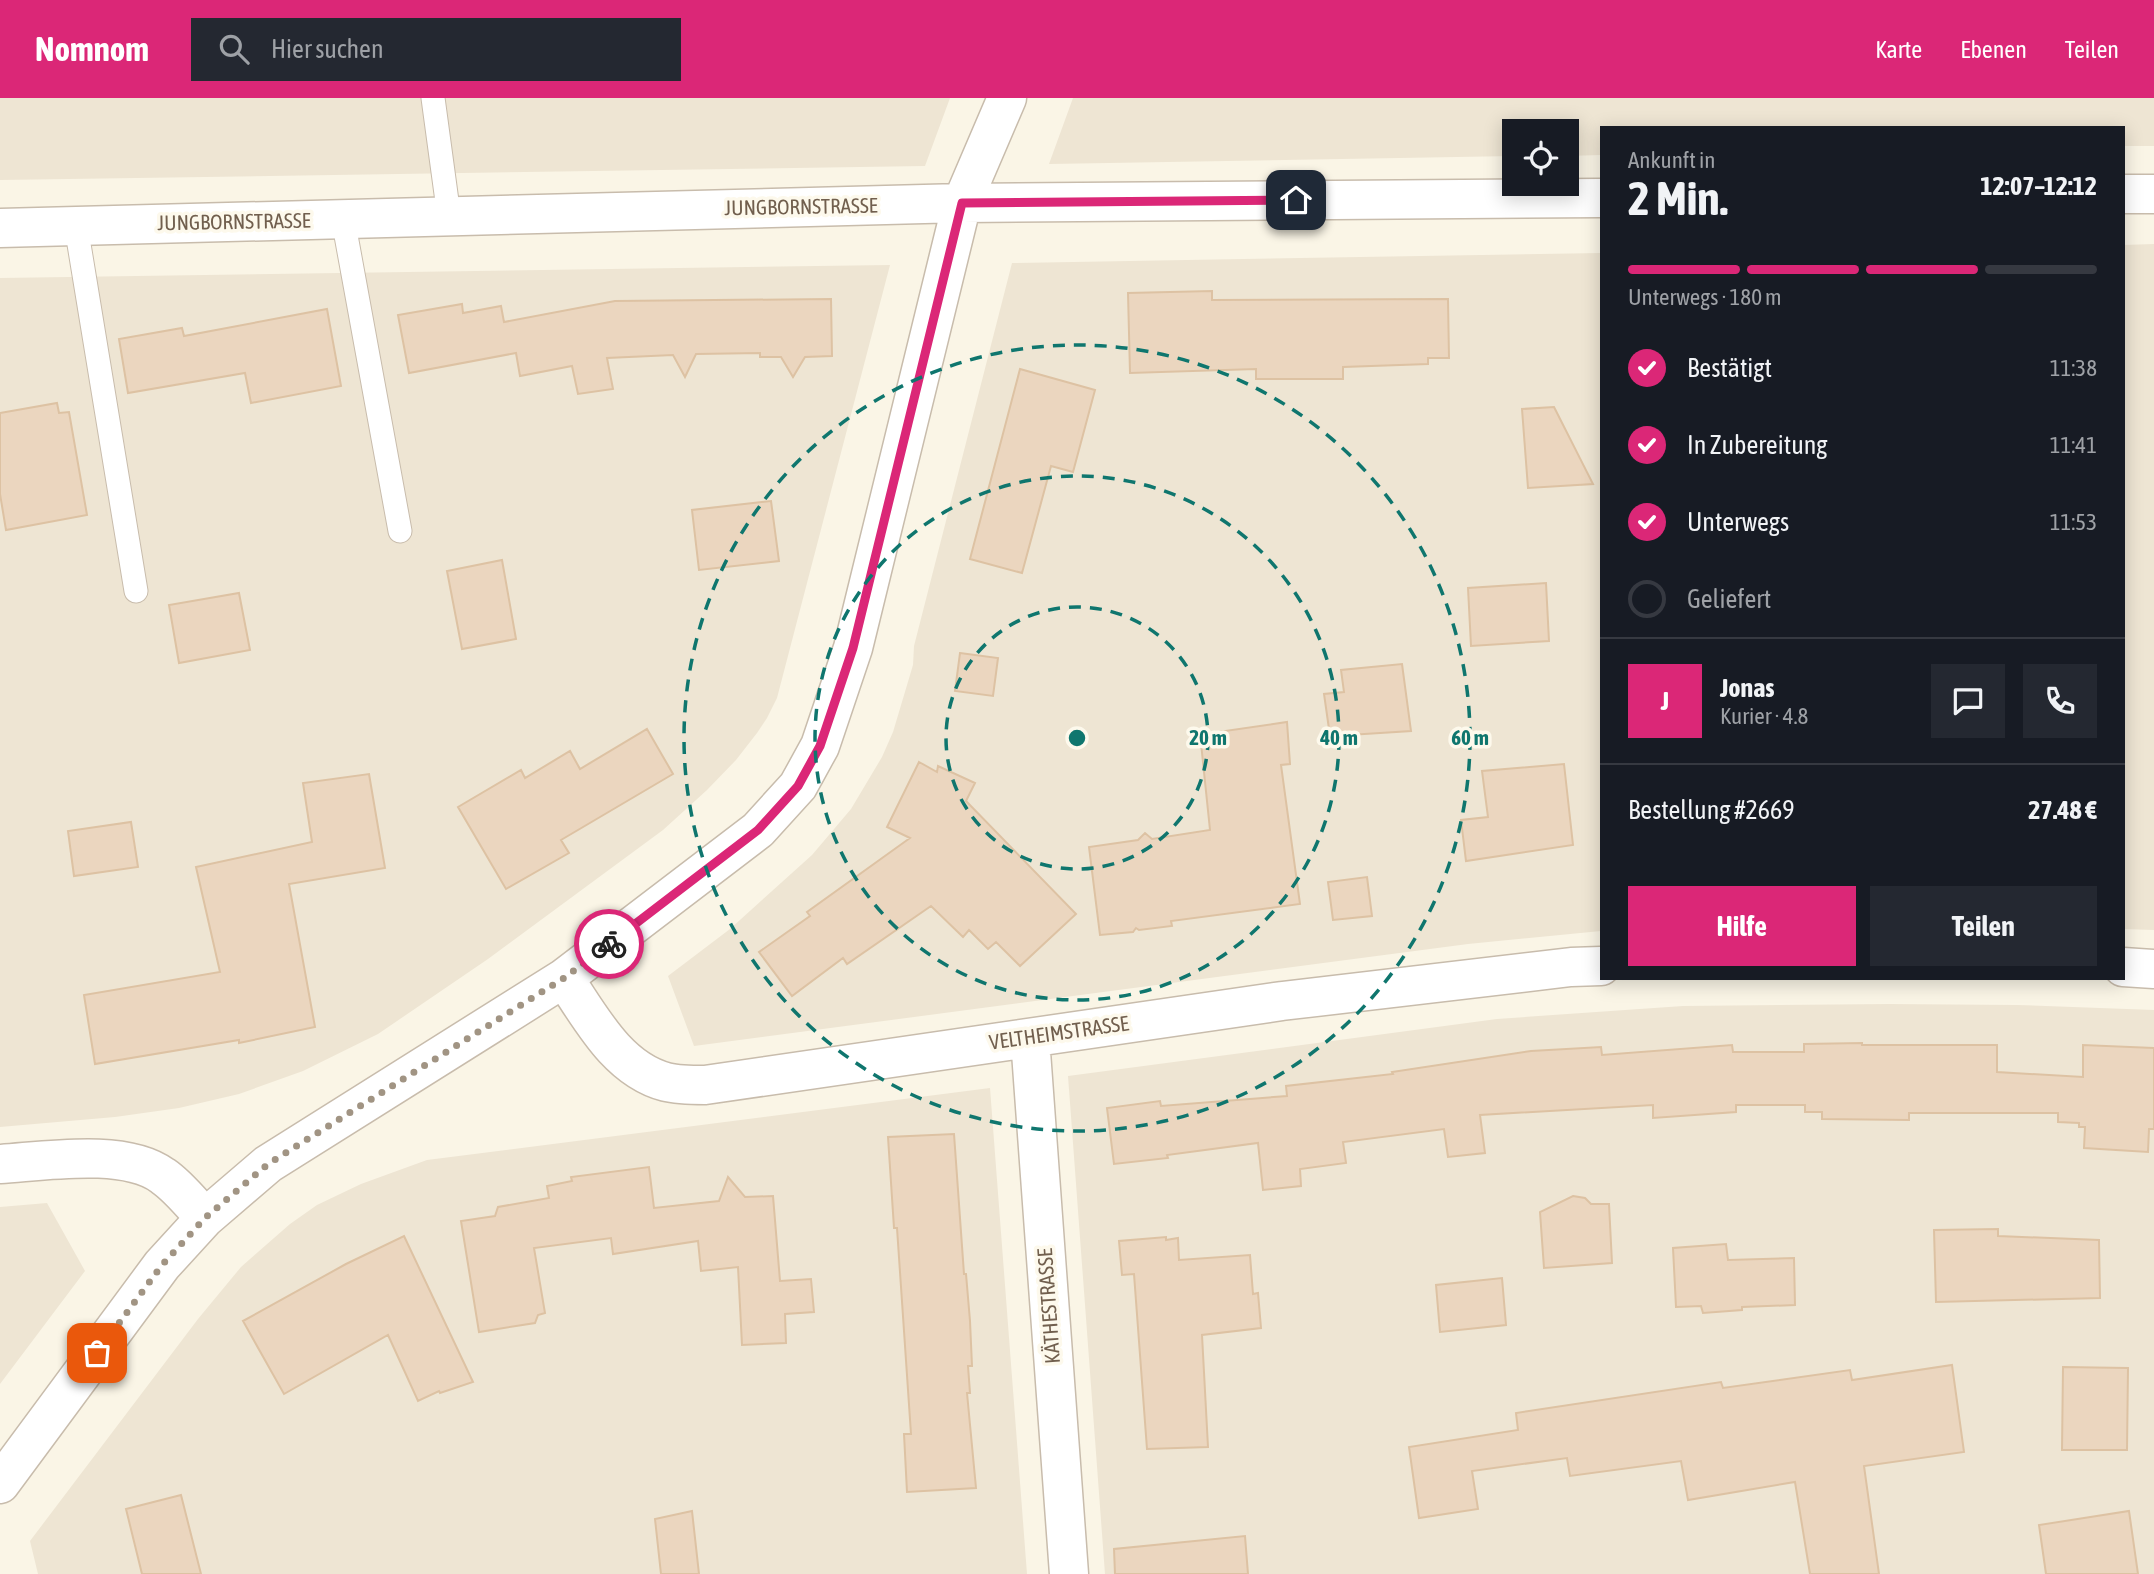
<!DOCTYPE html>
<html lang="de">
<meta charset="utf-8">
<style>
body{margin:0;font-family:"Asap Condensed",sans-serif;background:#242831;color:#f1f3f6;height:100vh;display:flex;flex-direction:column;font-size:26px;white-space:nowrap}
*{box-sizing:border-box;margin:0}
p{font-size:23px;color:#9ea1a6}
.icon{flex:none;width:38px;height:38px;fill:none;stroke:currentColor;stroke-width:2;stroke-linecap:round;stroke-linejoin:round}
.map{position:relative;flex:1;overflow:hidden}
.drawer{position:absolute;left:1600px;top:28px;width:525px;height:854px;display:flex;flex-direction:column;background:#171b24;border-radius:0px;box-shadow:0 4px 18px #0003}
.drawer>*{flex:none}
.fabs{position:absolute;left:1502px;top:21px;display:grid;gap:14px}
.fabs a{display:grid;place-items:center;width:77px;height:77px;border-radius:0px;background:#171b24;box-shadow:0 4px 18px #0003;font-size:35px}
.pin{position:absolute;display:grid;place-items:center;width:60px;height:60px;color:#fff;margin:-30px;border-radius:14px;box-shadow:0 4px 10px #0006}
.courier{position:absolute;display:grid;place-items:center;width:70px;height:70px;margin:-35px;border:5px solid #db2777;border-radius:50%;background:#fff;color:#222;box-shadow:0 2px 9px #0007}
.summary em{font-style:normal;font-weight:700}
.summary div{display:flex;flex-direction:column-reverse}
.summary{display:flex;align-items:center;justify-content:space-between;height:119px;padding:0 28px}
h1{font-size:46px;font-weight:700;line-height:52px}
.bar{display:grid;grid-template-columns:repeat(4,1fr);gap:10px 7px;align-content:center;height:84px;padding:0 28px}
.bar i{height:9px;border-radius:5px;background:#363941}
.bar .current{background:#db2777}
.bar p{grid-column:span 4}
.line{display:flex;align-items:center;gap:18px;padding:0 28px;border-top:2px solid #363941}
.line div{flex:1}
.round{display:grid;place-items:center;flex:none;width:74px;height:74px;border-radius:0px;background:#242831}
ol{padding:0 28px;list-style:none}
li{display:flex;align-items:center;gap:21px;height:77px}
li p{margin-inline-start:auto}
li .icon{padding:7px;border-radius:50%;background:#db2777;color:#fff;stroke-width:4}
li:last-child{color:#9ea1a6}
li i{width:38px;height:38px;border:4px solid #363941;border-radius:50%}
.action{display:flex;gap:14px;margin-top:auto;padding:14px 28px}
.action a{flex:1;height:80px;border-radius:0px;background:#db2777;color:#fff;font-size:28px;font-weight:700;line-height:80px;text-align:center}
.action a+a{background:#242831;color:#f1f3f6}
header{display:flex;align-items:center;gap:42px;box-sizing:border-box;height:98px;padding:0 35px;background:#db2777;color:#fff}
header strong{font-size:33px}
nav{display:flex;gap:38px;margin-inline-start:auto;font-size:24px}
.search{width:490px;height:63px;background:#242831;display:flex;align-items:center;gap:18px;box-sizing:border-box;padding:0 24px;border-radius:0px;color:#9ea1a6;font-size:26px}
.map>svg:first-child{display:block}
.residential{fill:#eee5d3}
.building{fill:#ebd6bf;stroke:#ddc2a3;stroke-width:2}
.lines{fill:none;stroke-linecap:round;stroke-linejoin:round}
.service-casing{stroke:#c8bcac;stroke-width:25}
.minor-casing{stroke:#c8bcac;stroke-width:41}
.service{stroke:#fff;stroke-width:23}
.minor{stroke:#fff;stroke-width:38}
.done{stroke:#a19483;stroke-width:7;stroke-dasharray:0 12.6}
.route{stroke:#db2777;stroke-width:9}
.ring{fill:none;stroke:#0f766e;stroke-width:3.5;stroke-dasharray:12 9}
.labels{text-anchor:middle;stroke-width:7;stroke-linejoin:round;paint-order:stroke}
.street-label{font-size:21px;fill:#715f4e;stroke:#fdf9ec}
.centre{fill:#0f766e;stroke:#fdf9ec;stroke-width:3.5}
.ring-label{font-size:21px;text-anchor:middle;font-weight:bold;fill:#0f766e;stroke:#fdf9ec;stroke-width:7;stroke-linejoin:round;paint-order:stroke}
</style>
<header>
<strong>Nomnom</strong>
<div class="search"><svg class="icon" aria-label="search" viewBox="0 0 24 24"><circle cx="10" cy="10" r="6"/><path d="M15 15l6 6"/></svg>Hier suchen</div>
<nav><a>Karte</a><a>Ebenen</a><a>Teilen</a></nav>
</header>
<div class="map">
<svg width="2154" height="1476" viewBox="0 0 2154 1476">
<rect width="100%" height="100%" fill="#faf5e6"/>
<path class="residential" d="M0,0H950L925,68L0,82Z
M1073,0H2154V48H2123V30H1601V57L1566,58V33H1514V58L1049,66Z
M2154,146V832L2123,831V147Z
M1601,155V833L1468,846L694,948L668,878L730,831L812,757L851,711L882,659L893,634L913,567L914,548L1012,165Z
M890,167L777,600L767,620L757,635L736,662L707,692L663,732L488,861L378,936L303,973L239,996L179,1010L115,1019L0,1029V180Z
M1889,906L2017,907L2154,912V1476H1105L1068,978L1497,921L1683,908Z
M990,990L1027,1476H38L30,1443L198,1221L241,1169L290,1126L317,1107L361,1086L427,1062Z
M47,1105L85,1173L0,1286V1109Z"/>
<path class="building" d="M1212,193V202L1448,201L1449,260H1428V266L1343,269V281H1256V271L1130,275L1128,195Z
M831,201L832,258L805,259L793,279L781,259H760V255L696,256L685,279L673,257L607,260L613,291L578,296L572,268L520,278L516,255L409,275L398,217L462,206L463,215L501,208L504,224L615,203Z
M327,211L341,288L251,305L245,275L128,295L119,241L182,230L184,238Z
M1020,271L1095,292L1073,374L1051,368L1022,475L970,461Z
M57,305L59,315L69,314L87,417L6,432L0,396V315Z
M1554,309L1593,386L1528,390L1522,311Z
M771,403L779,463L699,472L692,412Z
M502,462L516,541L462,551L447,473Z
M1546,485L1549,543L1471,548L1468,490Z
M239,495L250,552L179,565L169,507Z
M960,555L998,560L993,598L955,593Z
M1402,566L1411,633L1349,637L1348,635L1330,638L1324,596L1344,594L1341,572Z
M1287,624L1290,666L1281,667L1300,806L1171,823L1172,828L1139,832L1136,830L1133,834L1100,837L1089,749L1138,742L1145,735L1152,741L1210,732L1201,645L1213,644L1211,635Z
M647,631L673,676L561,742L569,755L506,791L458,709L521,672L525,680L570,653L580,671Z
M919,664L937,674L938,668L975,685L966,703L1076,816L1020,868L996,844L988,851L969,832L963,839L931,808L847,866L843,860L792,898L759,854L810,818L807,814L910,740L887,729Z
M1564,666L1573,747L1466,763L1461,722L1488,719L1482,673Z
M369,676L385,770L289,786L315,929L239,945V942L95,966L84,897L220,874L196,769L312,744L303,685Z
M131,724L138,769L74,778L68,733Z
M1367,779L1372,818L1333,822L1328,784Z
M1862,945V947H1997V974L2083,979V947L2154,950V1031H2149L2148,1054L2084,1050L2085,1029H2079V1025L2058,1024V1015H1909V1022L1822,1021V1014H1805V1007H1736V1014L1653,1020V1007L1480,1017L1485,1055L1448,1059L1444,1031L1343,1044L1346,1065L1300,1071L1301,1088L1263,1092L1258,1045L1167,1057L1168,1060L1114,1066L1107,1010L1160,1003L1161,1008L1287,998L1286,988L1393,976L1392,974L1531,953L1601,949L1602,957L1732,947L1733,954H1804V946Z
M954,1036L964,1176H966L970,1223L972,1268H968L970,1295H967L976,1390L907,1394L904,1336H911L897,1130H894L888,1039Z
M649,1069L654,1110L719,1103L728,1079L745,1099L773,1098L780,1183L811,1181L814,1214L785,1216L786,1245L742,1247L738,1169L701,1173L698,1143L613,1156L611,1140L534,1150L545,1215L538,1217L535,1225L479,1234L461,1123L495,1118L498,1109L549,1100L547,1088L572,1083L571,1079Z
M1573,1098L1585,1100L1591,1106H1609L1612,1165L1544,1170L1540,1114Z
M1998,1131V1138L2099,1142L2100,1200L1936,1204L1934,1132Z
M404,1138L473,1284L440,1295L439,1293L418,1303L388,1237L284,1296L243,1223L346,1166Z
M1166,1139V1142L1178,1140L1179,1162L1250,1157L1253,1196L1258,1195L1261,1230L1202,1237L1208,1349L1147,1351L1134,1176L1122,1177L1119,1143Z
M1726,1146L1728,1162L1794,1160L1795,1207L1742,1209V1212L1703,1215L1701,1208L1676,1209L1673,1150Z
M1502,1180L1506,1227L1440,1234L1436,1187Z
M1952,1267L1964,1354L1864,1368L1879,1476H1810L1795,1384L1688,1402L1681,1363L1570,1378L1567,1360L1472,1373L1478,1411L1419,1420L1409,1349L1518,1332L1516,1315L1721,1284L1723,1290L1850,1272L1852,1282Z
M2063,1269L2128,1270L2127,1352H2062Z
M181,1397L201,1476H142L126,1411Z
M692,1413L699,1476H661L655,1421Z
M2129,1413L2138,1476H2046L2039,1427Z
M1245,1438L1248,1476H1115L1114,1451Z"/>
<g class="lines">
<g class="service-casing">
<path id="service" d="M433,0L449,118
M343,121L400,433
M76,128L136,493"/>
</g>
<g class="minor-casing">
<path id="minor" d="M2123,96H2154
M0,130L962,105L1601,100
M2123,869L2154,871
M564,880C591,920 617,971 666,984C678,987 692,987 705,987L1282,903L1571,869L1601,868
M1030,940L1069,1476
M0,1066C46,1063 125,1050 163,1078C179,1089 192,1106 205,1120
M0,1386L162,1167L205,1120L268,1066L564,880L758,732L798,688L820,648L853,550L962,105L1007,0"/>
</g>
<use href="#service" class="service"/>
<use href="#minor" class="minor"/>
</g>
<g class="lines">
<path class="done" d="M97,1255L162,1167L205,1120L268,1066L564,880L609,846"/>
<path class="route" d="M609,846L758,732L798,688L820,648L853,550L962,105L1296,102"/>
</g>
<g class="ring">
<circle cx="1077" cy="640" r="131"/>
<circle cx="1077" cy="640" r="262"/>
<circle cx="1077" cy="640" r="393"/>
</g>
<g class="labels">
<g class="street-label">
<text transform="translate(801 109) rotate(-1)" y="7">JUNGBORNSTRASSE</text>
<text transform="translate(234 124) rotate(-1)" y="7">JUNGBORNSTRASSE</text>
<text transform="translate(1059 935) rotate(-8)" y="7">VELTHEIMSTRASSE</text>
<text transform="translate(1049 1208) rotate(-94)" y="7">KÄTHESTRASSE</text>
</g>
</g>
<circle cx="1077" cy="640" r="10" class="centre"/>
<g class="ring-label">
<text x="1208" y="647">20 m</text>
<text x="1339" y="647">40 m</text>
<text x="1470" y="647">60 m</text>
</g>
</svg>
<div class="fabs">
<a><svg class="icon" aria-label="locate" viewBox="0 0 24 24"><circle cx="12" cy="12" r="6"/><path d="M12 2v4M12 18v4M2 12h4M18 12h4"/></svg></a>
</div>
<div class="pin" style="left:97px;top:1255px;background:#ea580c"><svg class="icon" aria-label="bag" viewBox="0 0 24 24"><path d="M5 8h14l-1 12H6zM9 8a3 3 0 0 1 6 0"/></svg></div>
<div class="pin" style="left:1296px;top:102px;background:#1f2937"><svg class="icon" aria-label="home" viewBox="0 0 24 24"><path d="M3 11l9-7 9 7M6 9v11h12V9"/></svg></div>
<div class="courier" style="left:609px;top:846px"><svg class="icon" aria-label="bike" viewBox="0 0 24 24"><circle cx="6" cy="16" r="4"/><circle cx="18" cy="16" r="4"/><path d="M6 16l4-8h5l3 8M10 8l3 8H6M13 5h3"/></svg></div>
<section class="drawer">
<div class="summary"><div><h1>2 Min.</h1><p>Ankunft in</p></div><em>12:07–12:12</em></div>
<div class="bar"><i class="current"></i><i class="current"></i><i class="current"></i><i></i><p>Unterwegs · 180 m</p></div>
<ol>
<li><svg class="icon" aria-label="check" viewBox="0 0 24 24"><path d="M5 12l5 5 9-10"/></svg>Bestätigt<p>11:38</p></li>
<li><svg class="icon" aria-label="check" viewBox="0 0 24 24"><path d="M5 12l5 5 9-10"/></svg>In Zubereitung<p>11:41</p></li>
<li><svg class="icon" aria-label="check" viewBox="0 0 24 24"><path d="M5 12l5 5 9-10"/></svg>Unterwegs<p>11:53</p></li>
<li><i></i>Geliefert</li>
</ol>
<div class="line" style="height:126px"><b class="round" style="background:#db2777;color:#fff">J</b><div><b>Jonas</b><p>Kurier · 4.8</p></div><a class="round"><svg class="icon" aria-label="chat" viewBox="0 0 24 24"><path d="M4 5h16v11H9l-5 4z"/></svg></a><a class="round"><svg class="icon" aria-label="phone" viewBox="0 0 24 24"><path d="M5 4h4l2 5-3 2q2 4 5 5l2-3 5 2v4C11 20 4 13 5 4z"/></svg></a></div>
<div class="line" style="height:91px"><div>Bestellung #2669</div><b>27.48 €</b></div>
<div class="action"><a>Hilfe</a><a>Teilen</a></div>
</section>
</div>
